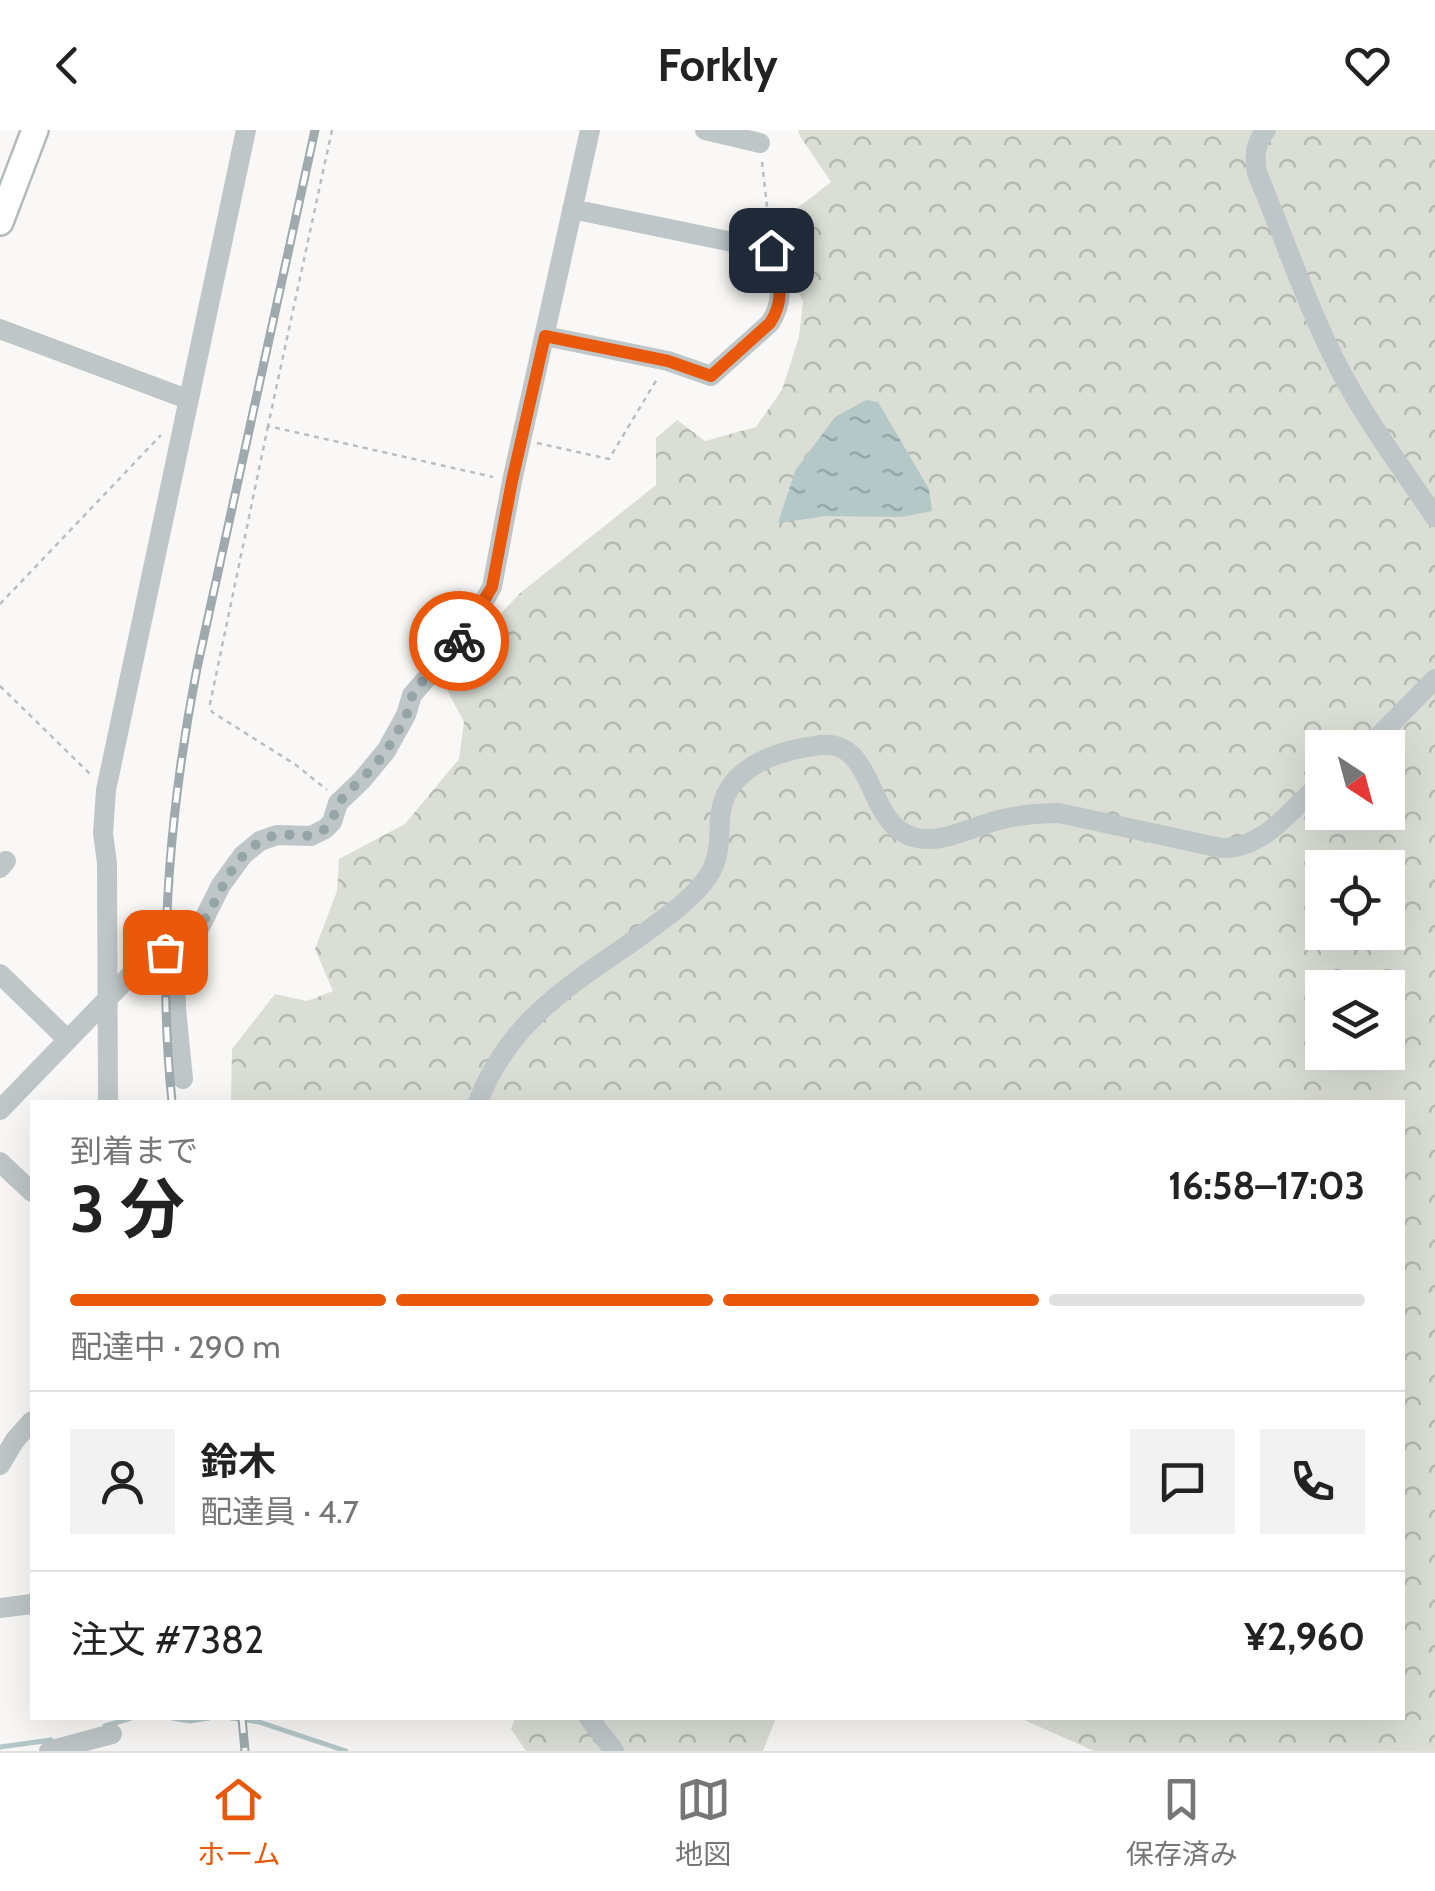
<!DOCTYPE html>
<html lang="ja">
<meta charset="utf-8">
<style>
body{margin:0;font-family:Cabin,"Noto Sans JP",sans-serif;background:#f2f2f2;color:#222;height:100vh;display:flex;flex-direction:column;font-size:38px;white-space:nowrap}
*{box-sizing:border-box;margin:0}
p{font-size:32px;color:#767676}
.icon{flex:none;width:55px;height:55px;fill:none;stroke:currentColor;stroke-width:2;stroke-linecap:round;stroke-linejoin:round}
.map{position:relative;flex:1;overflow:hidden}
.panel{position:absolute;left:30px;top:970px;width:1375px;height:620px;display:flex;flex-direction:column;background:#fff;border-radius:0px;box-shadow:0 10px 40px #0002}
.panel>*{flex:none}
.needle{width:65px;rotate:144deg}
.tools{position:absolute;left:1305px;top:600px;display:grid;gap:20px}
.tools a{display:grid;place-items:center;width:100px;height:100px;border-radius:0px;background:#fff;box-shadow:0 10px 40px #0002;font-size:50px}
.pin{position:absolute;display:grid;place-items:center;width:85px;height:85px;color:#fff;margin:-42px;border-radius:20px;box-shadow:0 5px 15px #0006}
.courier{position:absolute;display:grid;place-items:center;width:100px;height:100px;margin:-50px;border:8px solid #ea580c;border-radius:50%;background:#fff;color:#222;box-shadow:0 2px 12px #0007}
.summary em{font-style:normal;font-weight:700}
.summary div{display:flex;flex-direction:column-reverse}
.summary{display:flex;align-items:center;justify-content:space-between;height:170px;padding:0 40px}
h1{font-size:65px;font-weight:700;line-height:75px}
.bar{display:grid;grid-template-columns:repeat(4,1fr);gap:15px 10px;align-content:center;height:120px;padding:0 40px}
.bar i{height:12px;border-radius:8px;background:#e0e0e0}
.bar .selected{background:#ea580c}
.bar p{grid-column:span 4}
.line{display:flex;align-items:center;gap:25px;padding:0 40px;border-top:2px solid #e0e0e0}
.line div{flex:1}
.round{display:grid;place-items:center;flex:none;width:105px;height:105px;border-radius:0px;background:#f2f2f2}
header{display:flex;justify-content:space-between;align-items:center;height:130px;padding:0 40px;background:#fff;font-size:45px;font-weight:700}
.dock{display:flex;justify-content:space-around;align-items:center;height:140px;border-top:2px solid #e0e0e0;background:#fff;font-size:28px;color:#767676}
.dock a{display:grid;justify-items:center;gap:5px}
.dock .selected{color:#ea580c}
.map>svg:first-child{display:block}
.forest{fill:url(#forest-crowns);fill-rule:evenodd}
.water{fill:url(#water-ripples)}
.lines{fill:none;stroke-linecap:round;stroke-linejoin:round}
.stream{stroke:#b5c8c8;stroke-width:5}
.major-casing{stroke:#b3babc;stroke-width:30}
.path{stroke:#b9bfc0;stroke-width:2.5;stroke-dasharray:5 5;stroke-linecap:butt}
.minor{stroke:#bfc6c8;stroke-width:20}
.major{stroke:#fff;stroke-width:25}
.rail-casing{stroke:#9eaaad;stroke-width:9}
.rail{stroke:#fff;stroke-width:5;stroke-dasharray:15;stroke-linecap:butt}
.done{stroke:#94a4a7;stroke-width:10;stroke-dasharray:0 18}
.route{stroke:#ea580c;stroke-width:12}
</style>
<header><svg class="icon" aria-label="back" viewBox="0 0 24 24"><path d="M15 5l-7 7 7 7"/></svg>Forkly<svg class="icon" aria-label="heart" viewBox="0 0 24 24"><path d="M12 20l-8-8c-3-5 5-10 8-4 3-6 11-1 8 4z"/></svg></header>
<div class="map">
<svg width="1435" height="1621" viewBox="0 0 1435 1621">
<defs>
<pattern id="forest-crowns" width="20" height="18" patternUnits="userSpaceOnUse" patternTransform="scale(2.5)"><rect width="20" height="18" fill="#daded5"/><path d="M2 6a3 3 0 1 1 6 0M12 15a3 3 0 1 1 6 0" fill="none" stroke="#b4b9b2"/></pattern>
<pattern id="water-ripples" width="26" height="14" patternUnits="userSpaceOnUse" patternTransform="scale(2.5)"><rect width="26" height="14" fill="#b5c8c8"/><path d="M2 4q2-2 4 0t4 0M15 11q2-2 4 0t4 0" fill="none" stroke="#96a7a7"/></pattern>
</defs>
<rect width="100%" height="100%" fill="#f9f8f6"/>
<path class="forest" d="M798,0H1435V1621H1094L1022,1589L1014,1588H1402V972H231L232,919L275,864L307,871L333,861L315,819L337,761L339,729L405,694L459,629L464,592L447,560L464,524L519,464L656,355V308L677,290L705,311L756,297L782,260L799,207L803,172L785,135L791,83L831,52L800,6ZM795,341L827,386L779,391ZM1322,618H1388V682H1322ZM1322,738H1388V802H1322ZM1322,858H1388V922H1322Z
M515,1588H776L763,1621H526L511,1599Z"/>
<path class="water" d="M866,270L878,272L929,359L932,381L902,387L827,386L778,393L795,341L835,287Z"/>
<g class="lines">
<path class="stream" d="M172,1588L190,1591L209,1588
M231,1588L259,1592L346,1621
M105,1596L131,1588
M0,1617L51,1610"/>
<g class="major-casing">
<path id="major" d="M0,92L35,0"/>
</g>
<path class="path" d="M332,0L268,296L493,347
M762,32L770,103
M268,296L210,574L212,582L296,635L327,660
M537,313L609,329L657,249
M0,474L161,305
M0,556L91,645"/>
<path class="minor" d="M705,0L760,13
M1266,0C1255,13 1254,26 1257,43C1285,109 1308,180 1342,244C1369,294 1403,340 1435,387
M0,199L187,269
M545,206L668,231L711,246L770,193C787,167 778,148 771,120L572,79
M1367,618L1435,549
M0,738L6,731
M175,820L176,879L183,949
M0,844L68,910
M108,972L107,733L103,703L106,660L246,0
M478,972C509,890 571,855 639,807C661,791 686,774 703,753C720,733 719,714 720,689C723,637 778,620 821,615C872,610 867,683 904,703C932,720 970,697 999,690C1019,685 1038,683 1059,683L1221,718C1264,720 1292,678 1322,652
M0,980L148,827L154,824L175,820L188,813L200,797L221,755L243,725L260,711L277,705L311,706L325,699L332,692L338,673L362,650L386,621L406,585L412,565L465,504L492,457L512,351L590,0
M0,1032L32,1062
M0,1335L15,1310L32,1291
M0,1478L32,1474
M589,1588L614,1621
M49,1621L112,1604"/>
<use href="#major" class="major"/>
<g class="rail-casing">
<path id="rail" d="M172,972C157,826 169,682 197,538L315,0
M242,1588L245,1621"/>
</g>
<use href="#rail" class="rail"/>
</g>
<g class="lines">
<path class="done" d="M165,822C207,814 216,752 245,724C254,715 265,707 278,705C296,703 313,712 328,696C335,688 335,677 342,669C357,652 375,638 388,618C394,607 402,596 407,584C409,577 410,569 414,563C426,544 445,528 459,511"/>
<path class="route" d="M459,511L492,457L512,351L545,206L668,231L711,246L770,193C787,167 778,148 771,120"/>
</g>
</svg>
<div class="tools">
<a><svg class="needle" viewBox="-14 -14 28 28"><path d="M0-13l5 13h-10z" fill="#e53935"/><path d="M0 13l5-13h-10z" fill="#767676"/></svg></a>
<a><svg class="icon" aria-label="locate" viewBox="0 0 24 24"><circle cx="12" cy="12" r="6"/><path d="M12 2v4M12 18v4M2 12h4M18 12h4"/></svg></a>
<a><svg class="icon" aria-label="layers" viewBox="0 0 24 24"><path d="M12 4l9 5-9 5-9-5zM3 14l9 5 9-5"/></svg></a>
</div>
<div class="pin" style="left:165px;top:822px;background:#ea580c"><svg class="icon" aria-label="bag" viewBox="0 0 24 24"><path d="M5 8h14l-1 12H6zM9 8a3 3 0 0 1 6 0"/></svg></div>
<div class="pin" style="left:771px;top:120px;background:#1f2937"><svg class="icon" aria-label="home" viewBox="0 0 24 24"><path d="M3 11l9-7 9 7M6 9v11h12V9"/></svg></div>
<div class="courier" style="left:459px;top:511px"><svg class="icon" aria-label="bike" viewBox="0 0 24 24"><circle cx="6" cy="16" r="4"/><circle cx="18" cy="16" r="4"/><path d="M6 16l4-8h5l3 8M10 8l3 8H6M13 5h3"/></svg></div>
<section class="panel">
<div class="summary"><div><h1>3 分</h1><p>到着まで</p></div><em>16:58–17:03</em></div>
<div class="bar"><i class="selected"></i><i class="selected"></i><i class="selected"></i><i></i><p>配達中 · 290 m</p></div>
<div class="line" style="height:180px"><a class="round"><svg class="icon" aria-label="person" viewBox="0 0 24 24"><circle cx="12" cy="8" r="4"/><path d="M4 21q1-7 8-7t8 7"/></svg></a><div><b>鈴木</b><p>配達員 · 4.7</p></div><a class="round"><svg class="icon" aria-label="chat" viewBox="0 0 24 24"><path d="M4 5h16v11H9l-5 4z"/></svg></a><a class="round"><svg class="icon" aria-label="phone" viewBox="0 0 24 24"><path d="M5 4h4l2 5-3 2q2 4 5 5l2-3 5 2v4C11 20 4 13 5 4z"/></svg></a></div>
<div class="line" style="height:130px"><div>注文 #7382</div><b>¥2,960</b></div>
</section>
</div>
<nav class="dock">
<a class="selected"><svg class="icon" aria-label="home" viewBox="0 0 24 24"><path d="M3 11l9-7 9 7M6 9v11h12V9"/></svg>ホーム</a>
<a><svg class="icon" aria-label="map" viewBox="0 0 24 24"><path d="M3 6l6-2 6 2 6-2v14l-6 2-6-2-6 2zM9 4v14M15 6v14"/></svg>地図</a>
<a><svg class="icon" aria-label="saved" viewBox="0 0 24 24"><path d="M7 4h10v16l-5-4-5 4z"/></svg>保存済み</a>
</nav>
